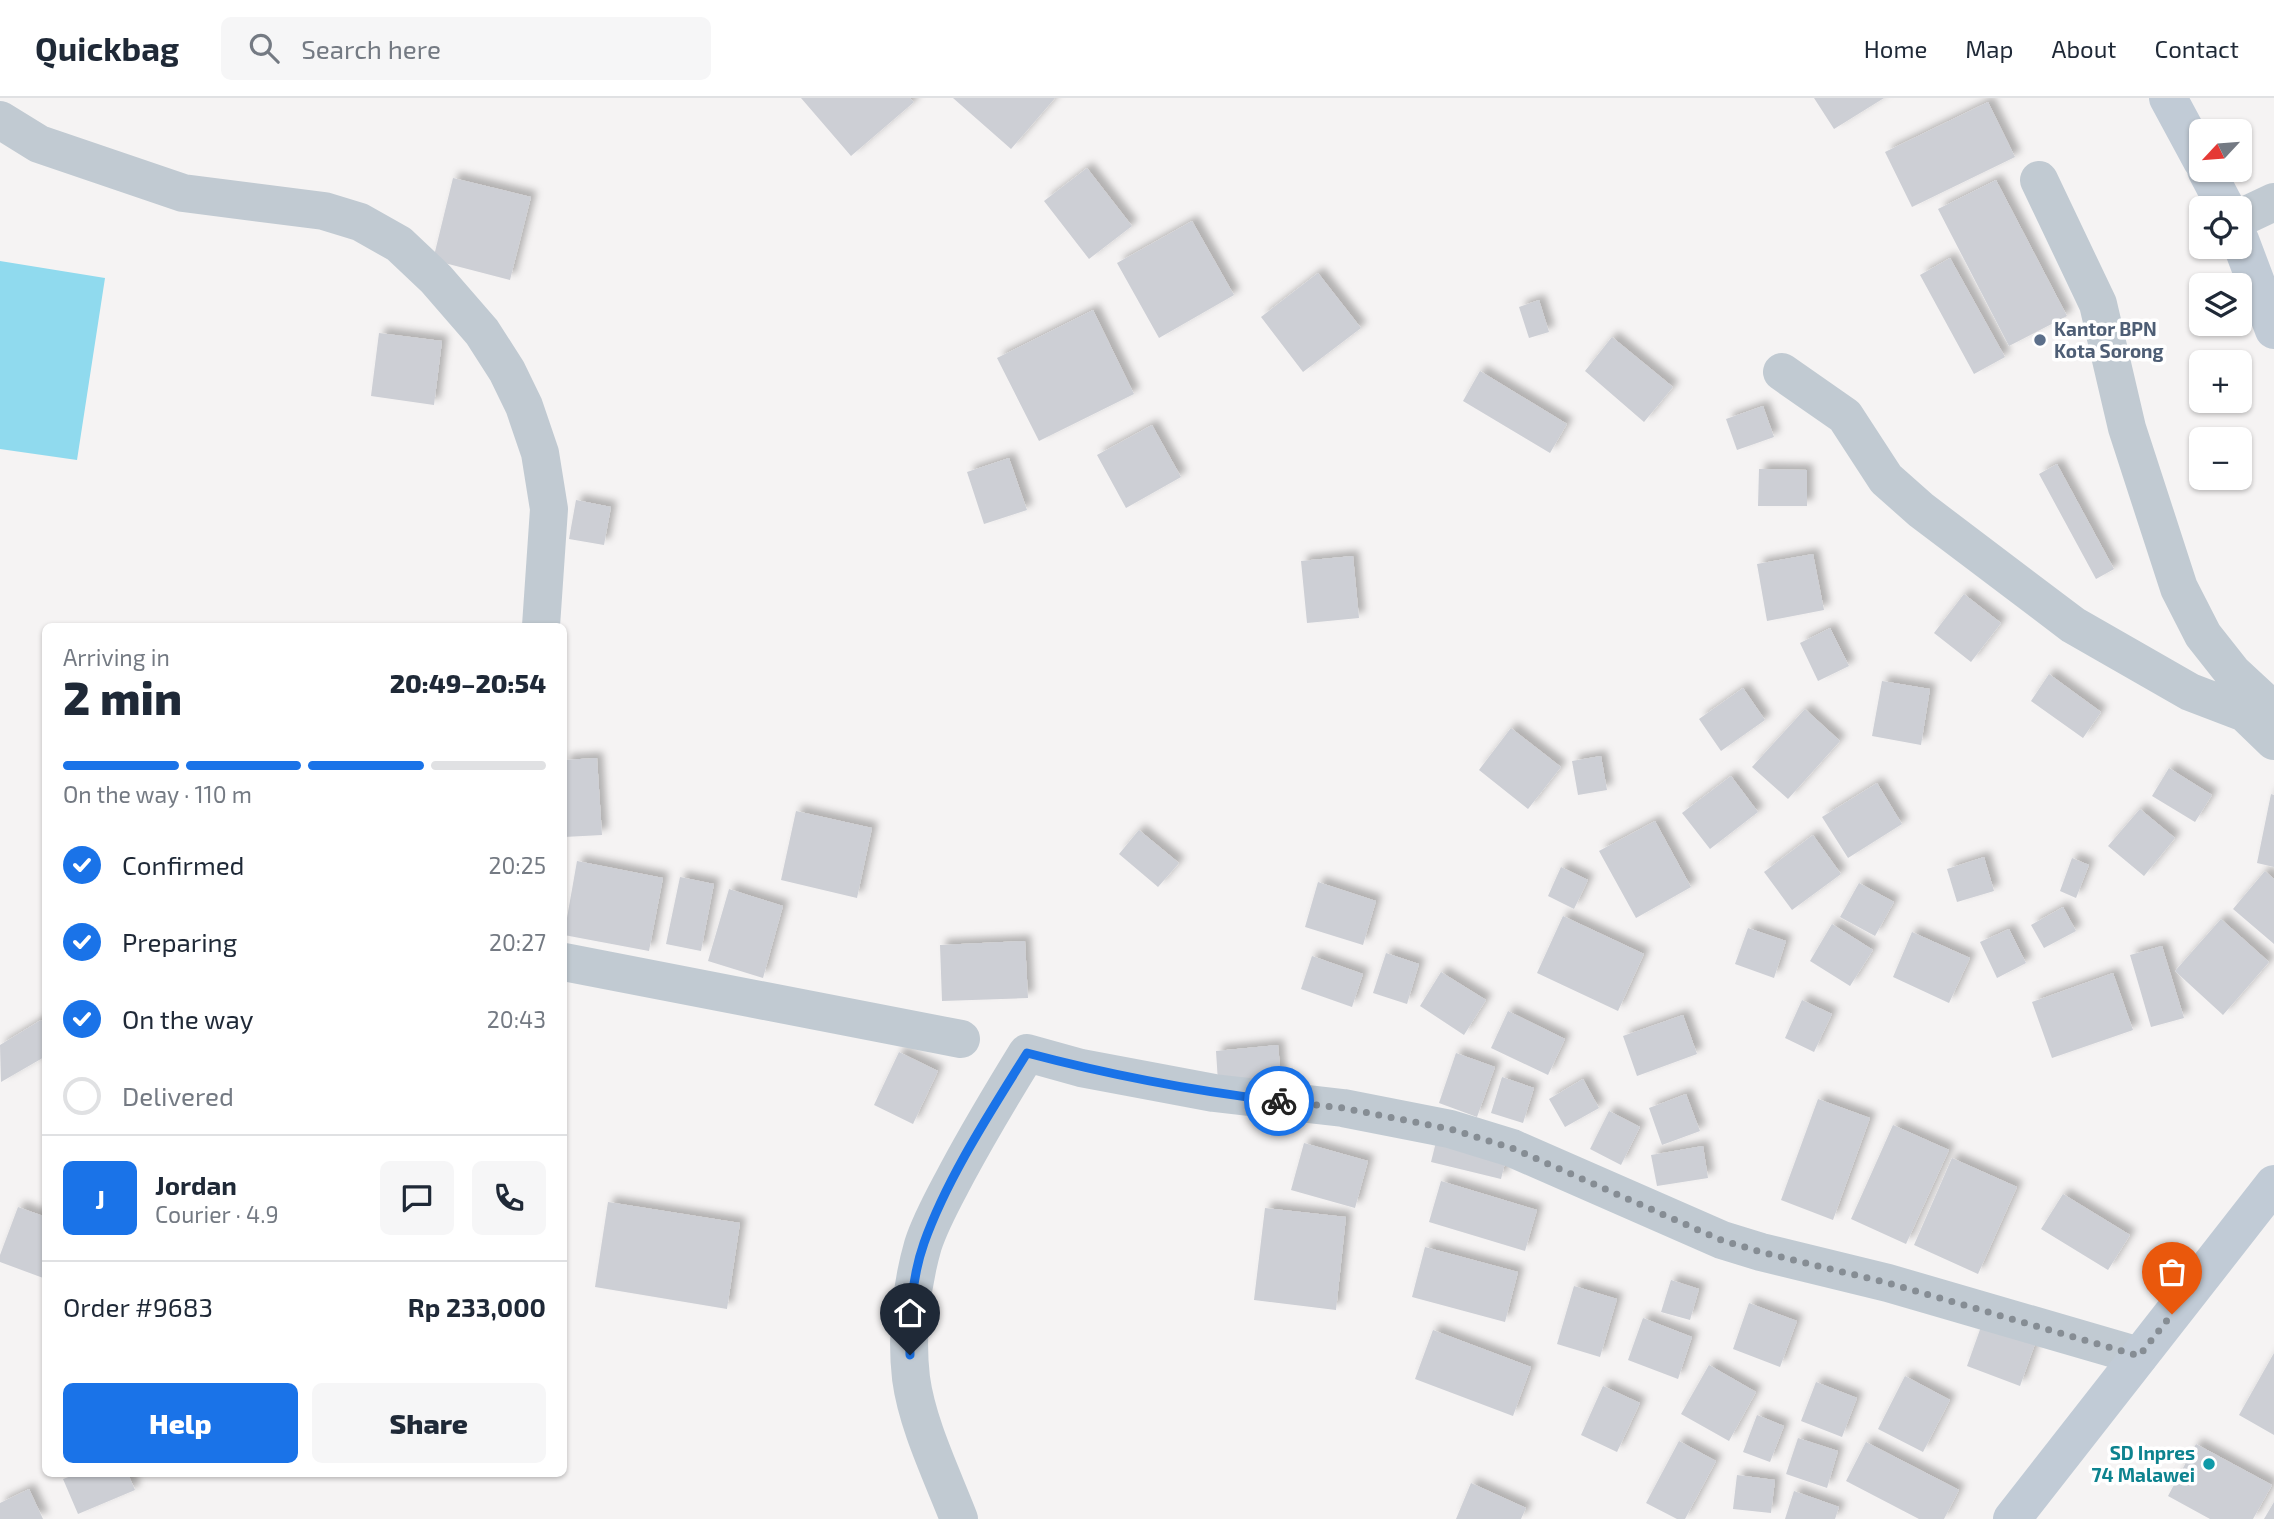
<!DOCTYPE html>
<meta charset="utf-8">
<style>
body{margin:0;font-family:"Exo 2",sans-serif;background:#f6f6f7;color:#1f2937;height:100vh;display:flex;flex-direction:column;font-size:26px;white-space:nowrap}
*{box-sizing:border-box;margin:0}
p{font-size:23px;color:#747a83}
.icon{flex:none;width:38px;height:38px;fill:none;stroke:currentColor;stroke-width:2;stroke-linecap:round;stroke-linejoin:round}
.map{position:relative;flex:1;overflow:hidden}
.side{position:absolute;left:42px;top:525px;width:525px;height:854px;display:flex;flex-direction:column;background:#fff;border-radius:10px;box-shadow:0 2px 5px #0004}
.side>*{flex:none}
.needle{width:46px;rotate:244deg}
.controls{position:absolute;left:2189px;top:21px;display:grid;gap:14px}
.controls a{display:grid;place-items:center;width:63px;height:63px;border-radius:10px;background:#fff;box-shadow:0 2px 5px #0004;font-size:35px}
.pin{position:absolute;display:grid;place-items:center;width:60px;height:60px;color:#fff;margin:-72px -30px;border-radius:50% 50% 50% 0;rotate:-45deg;box-shadow:0 0 7px #0007}
.pin .icon{rotate:45deg}
.courier{position:absolute;display:grid;place-items:center;width:70px;height:70px;margin:-35px;border:5px solid #1a73e8;border-radius:50%;background:#fff;color:#222;box-shadow:0 2px 9px #0007}
.headline em{font-style:normal;font-weight:800}
.headline div{display:flex;flex-direction:column-reverse}
.headline{display:flex;align-items:center;justify-content:space-between;height:119px;padding:0 21px}
h1{font-size:46px;font-weight:800;line-height:52px}
.bar{display:grid;grid-template-columns:repeat(4,1fr);gap:10px 7px;align-content:center;height:84px;padding:0 21px}
.bar i{height:9px;border-radius:5px;background:#e0e1e3}
.bar .current{background:#1a73e8}
.bar p{grid-column:span 4}
.line{display:flex;align-items:center;gap:18px;padding:0 21px;border-top:2px solid #e0e1e3}
.line div{flex:1}
.round{display:grid;place-items:center;flex:none;width:74px;height:74px;border-radius:10px;background:#f6f6f7}
ol{padding:0 21px;list-style:none}
li{display:flex;align-items:center;gap:21px;height:77px}
li p{margin-inline-start:auto}
li .icon{padding:7px;border-radius:50%;background:#1a73e8;color:#fff;stroke-width:4}
li:last-child{color:#747a83}
li i{width:38px;height:38px;border:4px solid #e0e1e3;border-radius:50%}
.button{display:flex;gap:14px;margin-top:auto;padding:14px 21px}
.button a{flex:1;height:80px;border-radius:10px;background:#1a73e8;color:#fff;font-size:28px;font-weight:800;line-height:80px;text-align:center}
.button a+a{background:#f6f6f7;color:#1f2937}
header{display:flex;align-items:center;gap:42px;box-sizing:border-box;height:98px;padding:0 35px;background:#fff;border-bottom:2px solid #e0e1e3}
header strong{font-size:33px}
nav{display:flex;gap:38px;margin-inline-start:auto;font-size:24px}
.search{width:490px;height:63px;background:#f6f6f7;display:flex;align-items:center;gap:18px;box-sizing:border-box;padding:0 24px;border-radius:10px;color:#747a83;font-size:26px}
.map>svg:first-child{display:block}
.water{fill:#90daee}
.building{fill:#cdcfd5;filter:url(#shadow)}
.lines{fill:none;stroke-linecap:round;stroke-linejoin:round}
.minor{stroke:#c1cad2;stroke-width:38}
.secondary{stroke:#c1cbd6;stroke-width:38}
.done{stroke:#868d94;stroke-width:7;stroke-dasharray:0 12.6}
.route{stroke:#1a73e8;stroke-width:9}
.service-dot{fill:#5c6f8a;stroke:#fff;stroke-width:2.5}
.culture-dot{fill:#0f9aa8;stroke:#fff;stroke-width:2.5}
.labels{text-anchor:middle;stroke-width:7;stroke-linejoin:round;paint-order:stroke}
.service-label{font-size:19px;font-weight:bold;fill:#4e5e75;stroke:#fff;text-anchor:start}
.culture-label{font-size:19px;font-weight:bold;fill:#0d838f;stroke:#fff;text-anchor:end}
</style>
<header>
<strong>Quickbag</strong>
<div class="search"><svg class="icon" aria-label="search" viewBox="0 0 24 24"><circle cx="10" cy="10" r="6"/><path d="M15 15l6 6"/></svg>Search here</div>
<nav><a>Home</a><a>Map</a><a>About</a><a>Contact</a></nav>
</header>
<div class="map">
<svg width="2274" height="1421" viewBox="0 0 2274 1421">
<defs>
<filter id="shadow"><feDropShadow dx="6" dy="-6" stdDeviation="3.5" flood-color="#0004"/></filter>
</defs>
<rect width="100%" height="100%" fill="#f5f3f3"/>
<path class="water" d="M0,163L105,180L77,362L0,351Z"/>
<path class="building" d="M801,0H910L914,4L851,58Z
M953,0H1055L1011,51Z
M1814,0H1884L1834,31Z
M1988,4L2015,59L1912,109L1885,54Z
M1087,70L1132,128L1089,161L1044,103Z
M453,80L531,99L510,182L433,162Z
M1996,82L2067,218L2009,248L1938,111Z
M1192,123L1234,197L1159,240L1117,165Z
M1950,160L2005,259L1974,276L1920,177Z
M1318,175L1361,230L1303,274L1261,219Z
M1539,202L1549,234L1529,240L1519,209Z
M1093,212L1134,296L1039,343L997,260Z
M379,235L442,243L434,307L371,298Z
M1612,239L1673,289L1644,324L1585,273Z
M1480,273L1567,326L1550,355L1463,303Z
M1763,308L1774,339L1737,352L1726,321Z
M1152,327L1181,379L1126,410L1097,357Z
M1009,360L1027,412L984,426L967,374Z
M2057,366L2114,471L2096,481L2039,376Z
M1759,371L1807,372V408H1758Z
M576,402L611,409L604,447L569,441Z
M1813,456L1824,512L1767,523L1757,466Z
M1353,458L1359,520L1307,525L1301,463Z
M1964,496L2001,525L1971,564L1934,535Z
M1830,530L1849,568L1818,583L1800,545Z
M2049,576L2101,614L2083,640L2031,603Z
M1882,583L1930,591L1921,647L1872,638Z
M1743,590L1765,622L1721,653L1699,621Z
M1805,611L1840,643L1788,701L1752,669Z
M1511,630L1561,669L1528,711L1479,672Z
M1601,658L1607,692L1578,697L1572,663Z
M597,660L602,737L564,739V662Z
M2169,670L2212,697L2195,724L2152,698Z
M1731,678L1758,714L1710,751L1682,715Z
M1877,685L1902,726L1848,760L1822,719Z
M2271,696L2274,697V769L2257,765Z
M2140,711L2175,740L2144,778L2108,748Z
M796,713L872,730L857,800L781,782Z
M1655,723L1691,789L1636,820L1599,753Z
M1139,732L1179,765L1158,789L1119,756Z
M1813,737L1841,776L1792,812L1764,774Z
M1984,759L1994,793L1957,804L1947,771Z
M2072,760L2089,767L2076,800L2060,793Z
M577,763L663,780L649,853L564,837Z
M1561,769L1588,782L1574,811L1548,798Z
M2265,773L2274,781V846L2233,811Z
M680,779L714,786L701,853L666,846Z
M1318,784L1376,803L1363,847L1305,829Z
M1859,785L1894,804L1875,838L1840,819Z
M729,791L783,808L763,880L708,863Z
M2063,809L2076,833L2044,850L2031,827Z
M1563,818L1644,856L1618,913L1537,875Z
M2221,821L2269,864L2223,917L2175,873Z
M1832,826L1873,852L1850,888L1810,863Z
M1748,830L1786,843L1774,880L1735,866Z
M2009,831L2026,865L1997,880L1980,844Z
M1912,834L1970,860L1949,905L1893,879Z
M1025,843L1028,900L942,903L940,847Z
M2162,848L2184,920L2151,929L2130,857Z
M1386,855L1419,866L1407,906L1373,895Z
M1312,858L1363,876L1352,909L1301,891Z
M1441,874L1486,902L1464,937L1420,908Z
M2113,875L2133,932L2052,960L2032,904Z
M1802,902L1832,916L1814,954L1785,940Z
M1508,913L1565,941L1548,977L1491,950Z
M1683,917L1697,956L1637,978L1623,938Z
M41,922L46,929V958L1,984L0,947Z
M1278,947L1281,979L1218,984L1216,953Z
M899,954L938,973L913,1026L874,1007Z
M1456,955L1495,969L1477,1019L1439,1005Z
M1502,979L1534,990L1523,1025L1491,1015Z
M1583,981L1599,1010L1565,1029L1549,1001Z
M1686,996L1700,1033L1662,1047L1649,1010Z
M1818,1001L1870,1020L1833,1122L1781,1102Z
M1609,1013L1640,1029L1621,1067L1590,1051Z
M1893,1027L1949,1052L1906,1146L1851,1121Z
M1438,1036L1508,1053L1501,1081L1431,1064Z
M1304,1045L1368,1063L1355,1110L1291,1092Z
M1703,1048L1708,1080L1657,1088L1651,1057Z
M1952,1060L2017,1089L1978,1176L1914,1147Z
M1441,1083L1537,1112L1525,1153L1429,1124Z
M2063,1096L2130,1137L2108,1172L2041,1131Z
M608,1104L740,1125L727,1211L595,1189Z
M18,1109L46,1119V1181L0,1164V1157Z
M1265,1110L1346,1119L1336,1212L1254,1202Z
M1425,1149L1518,1174L1505,1224L1412,1199Z
M1671,1182L1699,1191L1690,1222L1661,1214Z
M1574,1188L1617,1201L1600,1259L1557,1246Z
M1749,1205L1797,1223L1780,1269L1733,1251Z
M1643,1220L1692,1239L1678,1281L1628,1262Z
M1982,1226L2035,1246L2020,1288L1967,1268Z
M1433,1232L1531,1269L1513,1318L1415,1281Z
M2274,1255V1337L2239,1317Z
M1709,1267L1756,1294L1729,1343L1681,1316Z
M1905,1278L1950,1302L1923,1354L1878,1331Z
M1816,1284L1857,1300L1842,1339L1801,1323Z
M1603,1288L1640,1305L1617,1354L1581,1337Z
M1757,1317L1784,1328L1770,1364L1743,1354Z
M1798,1340L1838,1353L1827,1390L1786,1376Z
M1679,1343L1716,1363L1685,1421H1677L1646,1405Z
M1866,1344L1959,1392L1944,1421H1919L1846,1383Z
M2196,1346L2272,1387L2253,1421H2210L2168,1398Z
M77,1376H128L135,1392L78,1416L63,1381Z
M1737,1377L1775,1382L1771,1415L1733,1411Z
M1471,1385L1526,1410L1521,1421H1456Z
M29,1391L43,1421H0V1405Z
M1794,1393L1839,1409L1835,1421H1785Z
M2274,1404V1421H2264Z"/>
<g class="lines">
<path class="minor" d="M0,22L39,46L183,95L324,113L360,124L399,146L436,181L482,234L507,273L524,308L540,355L549,411L541,528
M2039,82L2098,206L2127,330L2179,490L2203,537L2233,575L2274,613
M2240,120L2274,104
M1782,274L1845,318L1886,381L1921,412L2073,527L2190,594L2245,615L2274,643
M564,864L961,941
M959,1421C942,1377 917,1326 911,1280C906,1237 911,1189 923,1147C931,1122 945,1098 957,1075C979,1034 1003,994 1027,955L1081,970L1214,995L1343,1010L1450,1031L1512,1050L1722,1142L1761,1154L1888,1185L2139,1258"/>
<path class="secondary" d="M2168,0L2202,63
M2206,72L2226,110
M2240,142L2274,232
M2012,1421L2274,1086"/>
</g>
<g class="lines">
<path class="done" d="M1279,1003L1343,1010L1450,1031L1512,1050L1721,1142L1761,1154L1888,1185L2139,1258L2172,1216"/>
<path class="route" d="M910,1257C909,1220 912,1179 924,1145C947,1080 991,1013 1027,955C1110,977 1194,993 1279,1003"/>
</g>
<circle class="service-dot" cx="2040" cy="242" r="7"/>
<circle class="culture-dot" cx="2209" cy="1366" r="7"/>
<g class="labels">
<g class="service-label">
<text x="2054" y="238">Kantor BPN<tspan x="2054" dy="22">Kota Sorong</tspan></text>
</g>
<g class="culture-label">
<text x="2195" y="1362">SD Inpres<tspan x="2195" dy="22">74 Malawei</tspan></text>
</g>
</g>
</svg>
<div class="controls">
<a><svg class="needle" viewBox="-14 -14 28 28"><path d="M0-13l5 13h-10z" fill="#e53935"/><path d="M0 13l5-13h-10z" fill="#747a83"/></svg></a>
<a><svg class="icon" aria-label="locate" viewBox="0 0 24 24"><circle cx="12" cy="12" r="6"/><path d="M12 2v4M12 18v4M2 12h4M18 12h4"/></svg></a>
<a><svg class="icon" aria-label="layers" viewBox="0 0 24 24"><path d="M12 4l9 5-9 5-9-5zM3 14l9 5 9-5"/></svg></a>
<a>+</a>
<a>−</a>
</div>
<div class="pin" style="left:2172px;top:1216px;background:#ea580c"><svg class="icon" aria-label="bag" viewBox="0 0 24 24"><path d="M5 8h14l-1 12H6zM9 8a3 3 0 0 1 6 0"/></svg></div>
<div class="pin" style="left:910px;top:1257px;background:#1f2937"><svg class="icon" aria-label="home" viewBox="0 0 24 24"><path d="M3 11l9-7 9 7M6 9v11h12V9"/></svg></div>
<div class="courier" style="left:1279px;top:1003px"><svg class="icon" aria-label="bike" viewBox="0 0 24 24"><circle cx="6" cy="16" r="4"/><circle cx="18" cy="16" r="4"/><path d="M6 16l4-8h5l3 8M10 8l3 8H6M13 5h3"/></svg></div>
<section class="side">
<div class="headline"><div><h1>2 min</h1><p>Arriving in</p></div><em>20:49–20:54</em></div>
<div class="bar"><i class="current"></i><i class="current"></i><i class="current"></i><i></i><p>On the way · 110 m</p></div>
<ol>
<li><svg class="icon" aria-label="check" viewBox="0 0 24 24"><path d="M5 12l5 5 9-10"/></svg>Confirmed<p>20:25</p></li>
<li><svg class="icon" aria-label="check" viewBox="0 0 24 24"><path d="M5 12l5 5 9-10"/></svg>Preparing<p>20:27</p></li>
<li><svg class="icon" aria-label="check" viewBox="0 0 24 24"><path d="M5 12l5 5 9-10"/></svg>On the way<p>20:43</p></li>
<li><i></i>Delivered</li>
</ol>
<div class="line" style="height:126px"><b class="round" style="background:#1a73e8;color:#fff">J</b><div><b>Jordan</b><p>Courier · 4.9</p></div><a class="round"><svg class="icon" aria-label="chat" viewBox="0 0 24 24"><path d="M4 5h16v11H9l-5 4z"/></svg></a><a class="round"><svg class="icon" aria-label="phone" viewBox="0 0 24 24"><path d="M5 4h4l2 5-3 2q2 4 5 5l2-3 5 2v4C11 20 4 13 5 4z"/></svg></a></div>
<div class="line" style="height:91px"><div>Order #9683</div><b>Rp 233,000</b></div>
<div class="button"><a>Help</a><a>Share</a></div>
</section>
</div>
